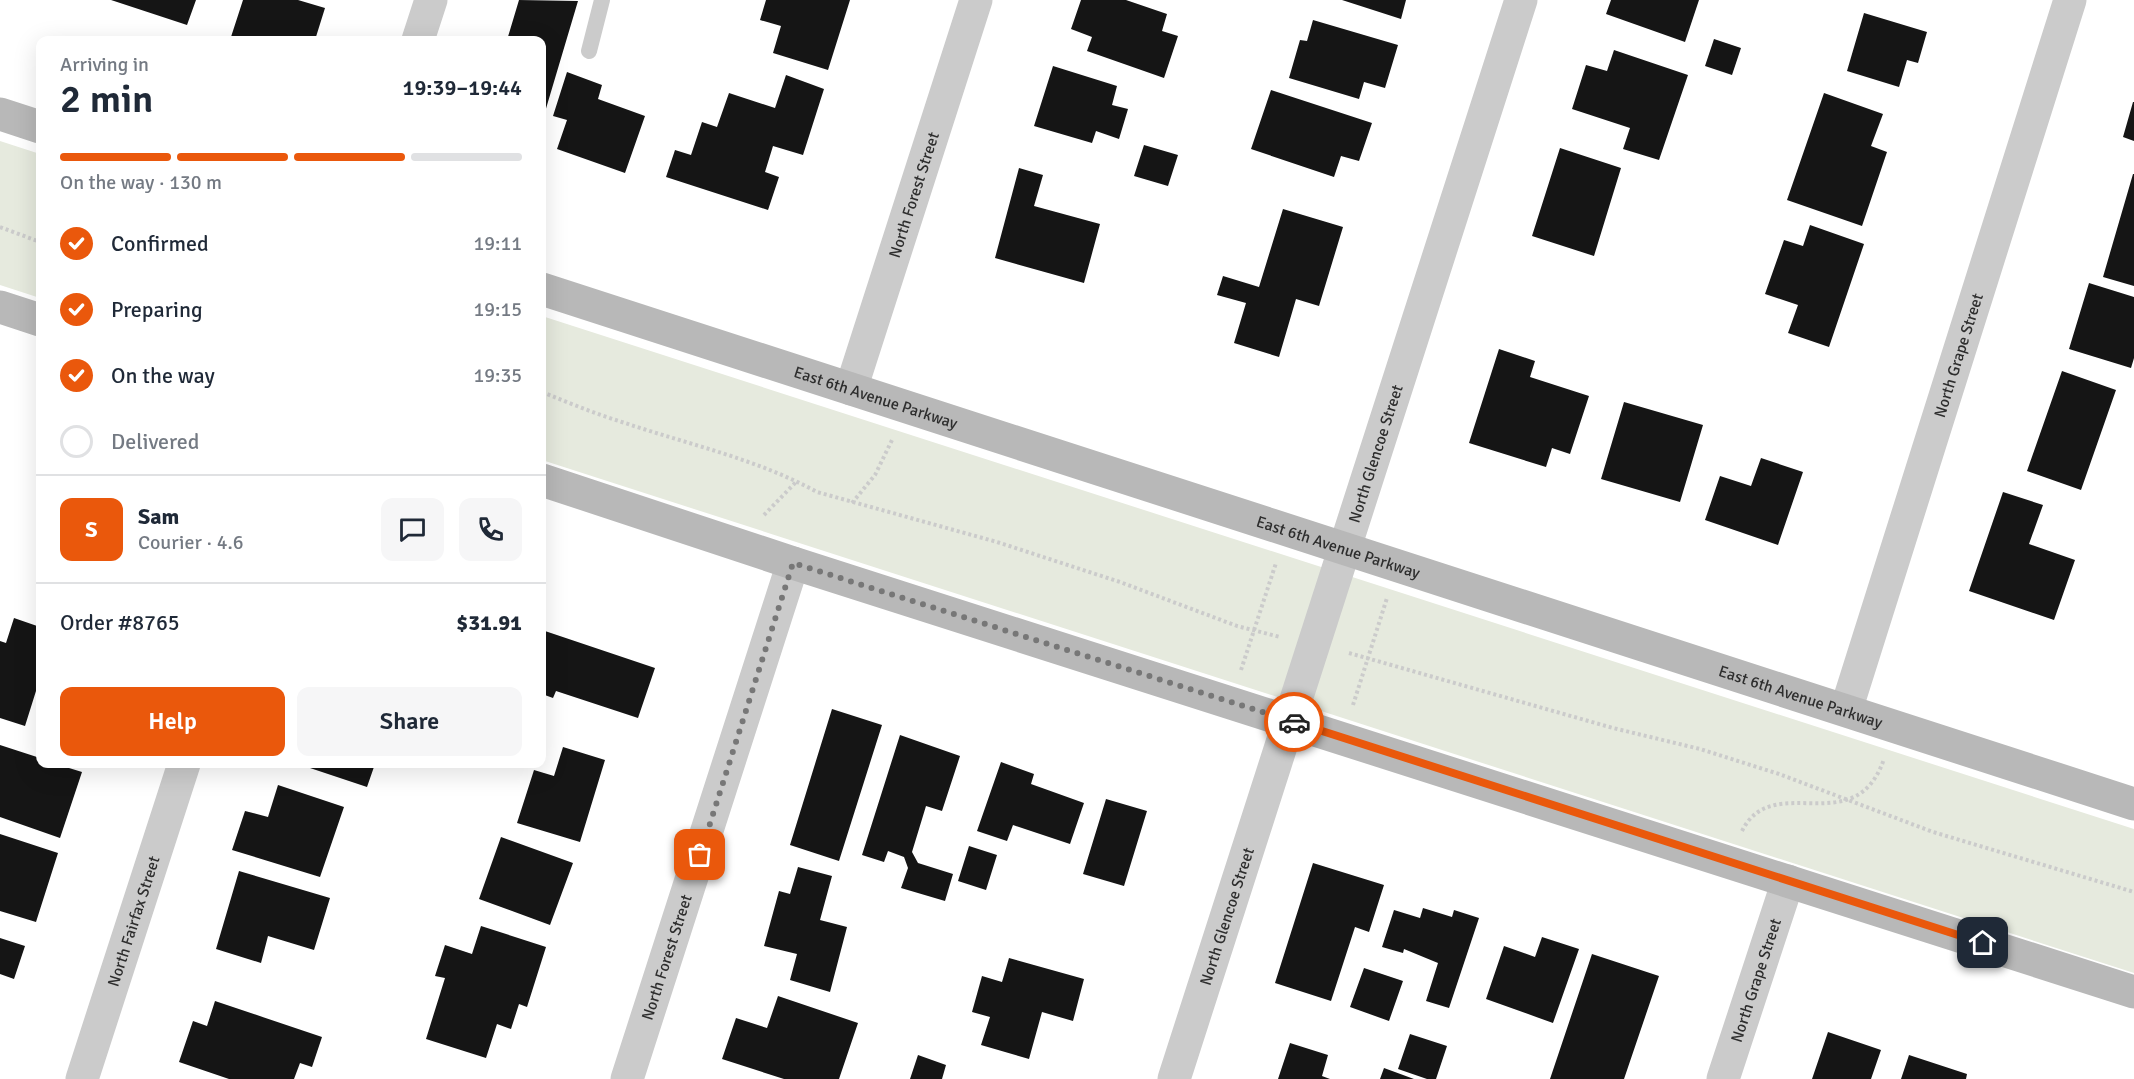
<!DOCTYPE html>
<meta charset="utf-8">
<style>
body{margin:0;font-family:Signika,sans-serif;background:#f6f6f7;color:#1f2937;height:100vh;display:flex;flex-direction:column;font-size:22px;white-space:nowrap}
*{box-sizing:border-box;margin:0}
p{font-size:20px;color:#747a83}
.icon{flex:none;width:33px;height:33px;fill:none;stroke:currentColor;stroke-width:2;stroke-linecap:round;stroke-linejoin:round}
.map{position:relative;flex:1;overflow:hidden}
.side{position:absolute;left:36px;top:36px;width:510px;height:732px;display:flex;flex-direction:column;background:#fff;border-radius:12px;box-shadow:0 6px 24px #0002}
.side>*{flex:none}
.pin{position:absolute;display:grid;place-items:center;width:51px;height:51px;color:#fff;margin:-26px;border-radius:12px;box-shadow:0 3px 9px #0006}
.courier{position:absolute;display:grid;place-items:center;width:60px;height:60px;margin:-30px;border:4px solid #ea580c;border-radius:50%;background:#fff;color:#222;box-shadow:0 2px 8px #0007}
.overview em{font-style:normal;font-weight:600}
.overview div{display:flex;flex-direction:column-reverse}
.overview{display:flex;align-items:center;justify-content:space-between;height:102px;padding:0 24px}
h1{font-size:39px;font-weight:600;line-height:45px}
.bar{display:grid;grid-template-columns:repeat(4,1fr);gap:9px 6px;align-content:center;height:72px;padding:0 24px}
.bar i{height:8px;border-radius:4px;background:#e0e1e3}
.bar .current{background:#ea580c}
.bar p{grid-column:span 4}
.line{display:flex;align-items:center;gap:15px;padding:0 24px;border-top:2px solid #e0e1e3}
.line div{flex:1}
.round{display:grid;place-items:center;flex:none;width:63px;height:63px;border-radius:12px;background:#f6f6f7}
ol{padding:0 24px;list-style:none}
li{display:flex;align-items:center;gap:18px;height:66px}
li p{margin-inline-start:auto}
li .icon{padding:6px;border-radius:50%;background:#ea580c;color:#fff;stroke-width:4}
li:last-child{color:#747a83}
li i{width:33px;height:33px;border:3px solid #e0e1e3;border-radius:50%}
.action{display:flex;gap:12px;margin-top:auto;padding:12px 24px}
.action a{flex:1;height:69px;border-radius:12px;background:#ea580c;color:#fff;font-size:24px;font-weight:600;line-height:69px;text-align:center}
.action a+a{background:#f6f6f7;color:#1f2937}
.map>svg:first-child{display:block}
.green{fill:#e6eade}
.building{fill:#151515}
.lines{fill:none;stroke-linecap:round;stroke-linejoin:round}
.path{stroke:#cbcbcb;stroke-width:4;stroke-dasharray:3 3;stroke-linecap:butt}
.lane{stroke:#cbcbcb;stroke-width:16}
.street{stroke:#cbcbcb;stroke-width:33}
.secondary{stroke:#b8b8b8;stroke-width:33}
.done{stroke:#777;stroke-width:6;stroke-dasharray:0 10.8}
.route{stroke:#ea580c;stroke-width:8}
.labels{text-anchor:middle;stroke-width:6;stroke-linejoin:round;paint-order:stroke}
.street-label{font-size:16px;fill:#2e2e2e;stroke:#fff}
</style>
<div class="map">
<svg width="2134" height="1079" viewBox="0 0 2134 1079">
<rect width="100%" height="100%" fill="#fff"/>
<path class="green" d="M0,141L40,154V298L0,285Z
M542,316L2134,829V973L542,460Z"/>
<path class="building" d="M111,0H196L187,25Z
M243,0H298L325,8L315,40H230Z
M519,0L578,1L542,122V40H507Z
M766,0H850L828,70L773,53L781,26L760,20Z
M1081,0H1126L1167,14L1162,31L1178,36L1164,78L1087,51L1092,37L1071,29Z
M1342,0H1406L1401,19Z
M1611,0H1699L1685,42L1606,14Z
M1864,13L1927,32L1918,63L1907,60L1899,87L1847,71Z
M1313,20L1398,45L1385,88L1364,82L1359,99L1289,78L1300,40L1307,41Z
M1714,39L1741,48L1732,75L1705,66Z
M1614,50L1688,75L1659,160L1623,149L1630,128L1572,109L1586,65L1607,71Z
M1053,66L1117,86L1112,105L1128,109L1119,139L1096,131L1092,143L1034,126Z
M567,72L602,85L598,99L645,116L625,173L557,149L567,120L553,116Z
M786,75L824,89L803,155L773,146L765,172L779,177L768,210L666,177L675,150L691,155L702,122L717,127L729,93L775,108Z
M1271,90L1372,123L1359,161L1341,156L1334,177L1251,149Z
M1824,93L1883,114L1871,146L1887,152L1862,226L1787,200Z
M2133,102H2134V141L2123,137Z
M1144,145L1178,155L1168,186L1134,176Z
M1560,148L1621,168L1594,256L1532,236Z
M1019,168L1043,175L1034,206L1100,224L1084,283L995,258Z
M2133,174H2134V286L2103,277Z
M1283,209L1343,227L1319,306L1296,299L1279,357L1234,343L1246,303L1217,295L1223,276L1259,287Z
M1810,225L1864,244L1829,347L1788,333L1798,305L1765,294L1784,240L1803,246Z
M2089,283L2134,297V358L2131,368L2069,349Z
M1499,349L1535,361L1530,377L1589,396L1570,454L1552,448L1546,467L1469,443Z
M2062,371L2116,390L2081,490L2027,471Z
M1624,402L1703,425L1680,502L1601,479Z
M1761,458L1803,472L1778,545L1705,520L1720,476L1751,486Z
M2003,492L2043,505L2029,544L2075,560L2054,620L1969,591Z
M14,618L40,627V693L36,691L25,726L0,718V641L6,643Z
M542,630L655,668L638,718L556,691L553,698L542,694Z
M832,709L882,725L839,861L790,845Z
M900,735L960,756L942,811L926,806L912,852L918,863L953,874L945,901L901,888L908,868L904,857L888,851L884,862L862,855Z
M0,745L40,758V764H56L82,772L60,838L0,817Z
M563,747L605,760L580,842L517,823L534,770L554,776Z
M1001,762L1034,774L1031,784L1084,803L1070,844L1013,825L1007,841L977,831Z
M298,764H375L367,787Z
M278,785L344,807L320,877L232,850L245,811L268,817Z
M1106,799L1147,811L1124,886L1083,874Z
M0,834L58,853L36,922L0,911Z
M501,837L573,863L550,925L479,899Z
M969,846L997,855L986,890L958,881Z
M1313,863L1384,885L1369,932L1355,927L1331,1001L1275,983Z
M798,867L832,876L820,920L847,927L830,992L790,980L797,954L764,946L779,891L790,894Z
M239,871L330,898L314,950L268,936L261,963L216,949Z
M1423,908L1452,917L1454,910L1479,918L1449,1008L1426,1001L1438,963L1404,949L1403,953L1382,947L1394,910L1420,918Z
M481,926L546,947L527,1007L519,1004L511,1029L497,1024L486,1058L426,1039L445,978L435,976L445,945L472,954Z
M1542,937L1579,949L1553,1023L1486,999L1504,946L1535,957Z
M0,938L25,946L14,979L0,974Z
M1592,954L1659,976L1624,1079H1550Z
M1009,958L1084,979L1073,1021L1042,1012L1029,1059L981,1045L990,1017L972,1012L982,976L1002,982Z
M1364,968L1403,981L1389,1021L1350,1007Z
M778,996L858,1023L839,1079H784L722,1059L736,1018L767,1028Z
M215,1001L322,1037L312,1067L300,1063L294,1079H229L179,1062L193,1021L207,1026Z
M1828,1032L1881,1050L1871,1079H1812Z
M1410,1034L1447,1046L1436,1079H1427L1398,1069Z
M1290,1043L1328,1055L1322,1076L1330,1079H1278Z
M918,1055L946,1065L942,1079H910Z
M1909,1055L1967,1074L1966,1079H1901Z
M1384,1068L1414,1079H1380Z"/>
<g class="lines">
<path class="path" d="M0,227L40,242
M542,392C567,402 593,413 619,421C686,444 755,458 817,492L997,542L1120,582L1237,626L1280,637
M852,503L875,475L893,438
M764,515L797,481
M1349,653L1613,728L1700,749L1779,774L1933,832L2134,892
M1241,670L1276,563
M1353,705L1387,598
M1742,831C1773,769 1855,843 1884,759"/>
<path class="lane" d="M589,51L602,0"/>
<g class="street">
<path d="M418,40L431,0"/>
<path id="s1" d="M851,389L976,0"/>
<path id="s2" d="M1846,710L2070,0"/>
<path id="s3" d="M82,1079L184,764"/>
<path id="s4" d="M627,1079L793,563"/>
<path id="s5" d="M1174,1079L1521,0"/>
<path id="s6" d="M1723,1079L1788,881"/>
</g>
<g class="secondary">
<path d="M0,114L40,127"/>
<path id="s7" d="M542,289L2134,804"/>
<path d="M0,307L40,320"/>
<path d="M542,480L793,563L2134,992"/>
</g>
</g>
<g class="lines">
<path class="done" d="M700,855L793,563L1294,722"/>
<path class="route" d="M1294,722L1983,943"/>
</g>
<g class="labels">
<g class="street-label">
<text dy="6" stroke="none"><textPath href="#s1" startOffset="204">North Forest Street</textPath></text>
<text dy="6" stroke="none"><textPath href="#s2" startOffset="372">North Grape Street</textPath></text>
<text dy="6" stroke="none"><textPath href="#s7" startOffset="351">East 6th Avenue Parkway</textPath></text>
<text dy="6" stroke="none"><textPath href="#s5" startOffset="657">North Glencoe Street</textPath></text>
<text dy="6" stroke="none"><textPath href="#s7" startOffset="837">East 6th Avenue Parkway</textPath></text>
<text dy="6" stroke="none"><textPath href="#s7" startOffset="1323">East 6th Avenue Parkway</textPath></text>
<text dy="6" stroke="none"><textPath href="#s5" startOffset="171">North Glencoe Street</textPath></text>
<text dy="6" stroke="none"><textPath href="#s3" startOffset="166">North Fairfax Street</textPath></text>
<text dy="6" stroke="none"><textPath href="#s4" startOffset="128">North Forest Street</textPath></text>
<text dy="6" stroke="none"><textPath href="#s6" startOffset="104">North Grape Street</textPath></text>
</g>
</g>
</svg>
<div class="pin" style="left:700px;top:855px;background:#ea580c"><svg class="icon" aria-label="bag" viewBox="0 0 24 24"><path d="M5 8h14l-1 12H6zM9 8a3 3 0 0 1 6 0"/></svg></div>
<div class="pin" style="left:1983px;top:943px;background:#1f2937"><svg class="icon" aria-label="home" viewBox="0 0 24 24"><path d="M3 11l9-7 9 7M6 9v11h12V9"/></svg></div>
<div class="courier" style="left:1294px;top:722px"><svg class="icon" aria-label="car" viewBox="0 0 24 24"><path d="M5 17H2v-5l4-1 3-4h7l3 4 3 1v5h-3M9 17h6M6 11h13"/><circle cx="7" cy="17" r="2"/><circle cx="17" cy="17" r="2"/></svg></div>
<section class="side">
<div class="overview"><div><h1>2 min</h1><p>Arriving in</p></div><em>19:39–19:44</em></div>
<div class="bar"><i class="current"></i><i class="current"></i><i class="current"></i><i></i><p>On the way · 130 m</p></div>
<ol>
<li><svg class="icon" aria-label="check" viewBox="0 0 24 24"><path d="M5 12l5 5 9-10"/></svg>Confirmed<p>19:11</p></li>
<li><svg class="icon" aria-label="check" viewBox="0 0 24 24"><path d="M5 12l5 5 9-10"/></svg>Preparing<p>19:15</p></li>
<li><svg class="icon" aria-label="check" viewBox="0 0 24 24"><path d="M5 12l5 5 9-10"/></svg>On the way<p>19:35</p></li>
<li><i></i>Delivered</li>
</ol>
<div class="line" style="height:108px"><b class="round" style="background:#ea580c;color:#fff">S</b><div><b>Sam</b><p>Courier · 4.6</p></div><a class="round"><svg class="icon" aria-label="chat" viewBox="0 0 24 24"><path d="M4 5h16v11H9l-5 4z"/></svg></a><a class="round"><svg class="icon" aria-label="phone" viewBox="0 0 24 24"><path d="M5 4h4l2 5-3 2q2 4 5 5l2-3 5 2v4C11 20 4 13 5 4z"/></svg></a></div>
<div class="line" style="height:78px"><div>Order #8765</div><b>$31.91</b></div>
<div class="action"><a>Help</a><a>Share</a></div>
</section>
</div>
